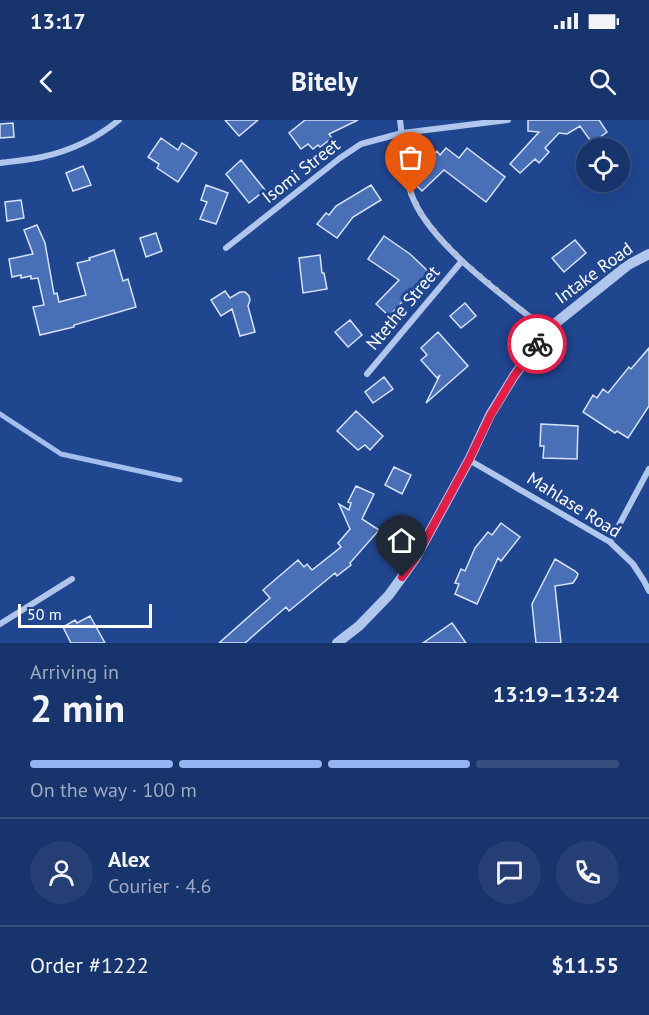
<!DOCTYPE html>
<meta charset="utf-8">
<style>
body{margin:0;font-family:"PT Sans",sans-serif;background:#253f74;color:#f1f3f6;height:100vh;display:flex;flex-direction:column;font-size:22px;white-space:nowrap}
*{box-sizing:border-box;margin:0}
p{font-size:20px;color:#9faac2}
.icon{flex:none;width:33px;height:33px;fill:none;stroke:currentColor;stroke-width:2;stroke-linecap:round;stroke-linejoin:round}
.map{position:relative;height:523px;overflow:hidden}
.side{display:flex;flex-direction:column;background:#18346c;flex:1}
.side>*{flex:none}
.fabs{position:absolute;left:576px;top:18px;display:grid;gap:12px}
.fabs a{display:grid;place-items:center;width:54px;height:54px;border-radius:50%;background:#18346c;box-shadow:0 6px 24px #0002,0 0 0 2px #364f7f;font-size:30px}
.scale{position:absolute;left:18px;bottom:15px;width:134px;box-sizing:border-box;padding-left:6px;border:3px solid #fff;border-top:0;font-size:16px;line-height:21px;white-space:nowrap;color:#fff;-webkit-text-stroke:4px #204690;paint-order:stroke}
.pin{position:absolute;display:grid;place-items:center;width:51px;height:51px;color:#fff;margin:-62px -26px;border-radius:50% 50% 50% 0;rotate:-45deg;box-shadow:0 0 6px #0007}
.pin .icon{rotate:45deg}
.courier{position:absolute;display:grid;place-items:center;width:60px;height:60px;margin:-30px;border:4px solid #e11d48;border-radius:50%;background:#fff;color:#222;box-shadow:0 2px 8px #0007}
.overview em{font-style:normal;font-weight:800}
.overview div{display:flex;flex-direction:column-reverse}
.overview{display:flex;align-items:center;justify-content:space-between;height:102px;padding:0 30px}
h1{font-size:39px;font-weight:800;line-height:45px}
.bar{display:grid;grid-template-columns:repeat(4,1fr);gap:9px 6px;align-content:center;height:72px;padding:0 30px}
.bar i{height:8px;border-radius:4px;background:#364f7f}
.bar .active{background:#95b2f1}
.bar p{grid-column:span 4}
.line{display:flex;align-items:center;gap:15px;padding:0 30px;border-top:2px solid #364f7f}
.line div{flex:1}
.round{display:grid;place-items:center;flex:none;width:63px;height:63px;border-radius:32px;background:#253f74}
.status{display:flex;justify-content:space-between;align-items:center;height:42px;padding:0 30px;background:#18346c;direction:ltr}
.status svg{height:16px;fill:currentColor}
header{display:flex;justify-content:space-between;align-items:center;height:78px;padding:0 30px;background:#18346c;font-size:27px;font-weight:800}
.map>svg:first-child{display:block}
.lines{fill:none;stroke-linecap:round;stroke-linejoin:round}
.stream{stroke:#a4bfee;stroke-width:5}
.building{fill:#496fb7;stroke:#d6e2f9;stroke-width:1.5}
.minor{stroke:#b0c6ed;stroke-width:6}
.tertiary{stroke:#b0c6ed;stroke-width:10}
.done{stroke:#b1bed8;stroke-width:6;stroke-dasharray:0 10.8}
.route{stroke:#e11d48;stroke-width:8}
.labels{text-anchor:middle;stroke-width:6;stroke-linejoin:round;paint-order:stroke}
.street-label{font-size:18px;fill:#fff;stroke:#204690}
</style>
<div class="status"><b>13:17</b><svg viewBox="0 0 49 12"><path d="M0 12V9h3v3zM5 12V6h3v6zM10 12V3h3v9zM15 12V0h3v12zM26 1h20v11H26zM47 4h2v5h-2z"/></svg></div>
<header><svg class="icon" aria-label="back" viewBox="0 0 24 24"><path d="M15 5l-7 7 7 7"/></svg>Bitely<svg class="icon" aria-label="search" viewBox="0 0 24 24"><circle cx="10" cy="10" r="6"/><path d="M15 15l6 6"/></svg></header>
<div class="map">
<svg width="649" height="523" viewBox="0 0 649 523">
<rect width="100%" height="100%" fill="#204690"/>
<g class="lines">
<path class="stream" d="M0,294L61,334L180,360"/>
</g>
<path class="building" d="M225,0H258L239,16Z
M305,0H358L329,14L332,18L320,27L318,25L313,29L308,24L301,29L289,13Z
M528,0H599L607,12L592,23L580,6L567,14L559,13L545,28L549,32L539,43L535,39L520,53L510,44L539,12L528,11Z
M13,3L14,17L0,18V4Z
M161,18L178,30L182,23L197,33L178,62L157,48L159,44L148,37Z
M446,28L459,38L467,28L505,57L486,82L444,50L422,71L414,63L427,49L422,45L437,31L440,35Z
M241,40L265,70L249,83L226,54Z
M83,46L91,65L73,71L66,53Z
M206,65L228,73L216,104L200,99L207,82L201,80Z
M371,65L381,80L353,97L337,118L317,104L326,93L329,95L336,86Z
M21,80L24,98L7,101L5,82Z
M37,105L45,123L54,174L57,173L59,182L86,175L77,143L90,140L89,138L114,130L123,161L128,159L136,187L74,205V207L40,215L33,187L44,185L38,158L31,159V156L21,158V155L12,157L9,139L33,134L24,110Z
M156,113L162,131L146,137L140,118Z
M384,116L410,134L433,156L421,168L418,165L389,196L376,184L399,160L368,139Z
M575,120L586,133L564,152L552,138Z
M320,135L322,153H324L327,169L303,173L299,138Z
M225,171L230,178L240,172H245L249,176L250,180L248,186L255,212L240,216L232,189L221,196L211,180Z
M465,183L476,196L461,208L450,196Z
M350,200L362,215L348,227L335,212Z
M438,212L468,246L426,283L440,255L437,258L421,240L427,235L421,228Z
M649,228V286L628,318L617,311L615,313L583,292L593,275L597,278L603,269L608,273L629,247L631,249Z
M384,257L393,269L373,283L365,272Z
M356,291L383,316L370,330L365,325L358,330L337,311Z
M541,304L578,306L577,339L543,338L544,326H540Z
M394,347L411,355L402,374L385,365Z
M356,366L374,374L362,399L379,410L350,443L351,445L337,456L335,453L289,491L286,487L245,523H219L270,478L263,470L298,440L304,447L307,444L312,450L341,427L338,423L350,409L339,384L349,390L351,383L348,382Z
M501,403L520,417L501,441L498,438L477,484L455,474L459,464L455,463L461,449L465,451L475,428L488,412L492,415Z
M555,439L575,451L578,454L577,457L573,463L555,466L561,523H536L532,484Z
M90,496L105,523H71L63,507L75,500L77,503Z
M452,503L466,523H423Z"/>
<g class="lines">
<path class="minor" d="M400,0C403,22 404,52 411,73C427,122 507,179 547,210
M0,43C14,41 29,40 42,37C70,31 97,18 119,0
M226,128L340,38L361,24L402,13L508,0
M367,254L462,141
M469,340L610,422L633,444L644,461L649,471
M610,422L649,349
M0,504L72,459"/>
<path class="tertiary" d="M337,523L359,506L389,475L415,439L469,340L490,295L514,256L547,210L628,145L649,134"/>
</g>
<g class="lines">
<path class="done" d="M411,74L422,96L439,117L462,141L512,183L547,210L537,224"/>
<path class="route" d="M402,457L415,439L469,340L490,296L514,256L537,224"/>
</g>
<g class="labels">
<g class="street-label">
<text transform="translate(301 51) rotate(-38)" y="6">Isomi Street</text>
<text transform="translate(594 153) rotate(-36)" y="6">Intake Road</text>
<text transform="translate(403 188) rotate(-50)" y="6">Ntethe Street</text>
<text transform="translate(574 385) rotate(32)" y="6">Mahlase Road</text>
</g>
</g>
</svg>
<div class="fabs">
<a><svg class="icon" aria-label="locate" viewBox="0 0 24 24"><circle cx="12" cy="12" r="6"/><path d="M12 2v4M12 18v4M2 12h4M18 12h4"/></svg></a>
</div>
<div class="scale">50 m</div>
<div class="pin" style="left:411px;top:74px;background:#ea580c"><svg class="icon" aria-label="bag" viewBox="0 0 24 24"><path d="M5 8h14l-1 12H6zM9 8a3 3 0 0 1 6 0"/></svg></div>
<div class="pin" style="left:402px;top:457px;background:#1f2937"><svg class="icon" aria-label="home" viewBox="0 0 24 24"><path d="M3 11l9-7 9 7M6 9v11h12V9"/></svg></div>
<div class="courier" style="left:537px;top:224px"><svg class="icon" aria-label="bike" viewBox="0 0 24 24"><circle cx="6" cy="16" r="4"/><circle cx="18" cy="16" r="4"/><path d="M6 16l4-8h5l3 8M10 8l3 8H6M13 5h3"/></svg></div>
</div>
<section class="side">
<div class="overview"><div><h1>2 min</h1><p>Arriving in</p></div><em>13:19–13:24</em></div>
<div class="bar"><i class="active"></i><i class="active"></i><i class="active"></i><i></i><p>On the way · 100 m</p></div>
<div class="line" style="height:108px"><a class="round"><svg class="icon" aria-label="person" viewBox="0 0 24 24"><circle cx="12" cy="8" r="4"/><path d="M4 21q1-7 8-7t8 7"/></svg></a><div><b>Alex</b><p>Courier · 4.6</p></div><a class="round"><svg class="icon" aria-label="chat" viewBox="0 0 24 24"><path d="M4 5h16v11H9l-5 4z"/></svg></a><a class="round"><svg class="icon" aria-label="phone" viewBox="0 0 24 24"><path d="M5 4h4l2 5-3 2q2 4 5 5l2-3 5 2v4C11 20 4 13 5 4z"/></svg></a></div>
<div class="line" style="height:78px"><div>Order #1222</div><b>$11.55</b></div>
</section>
